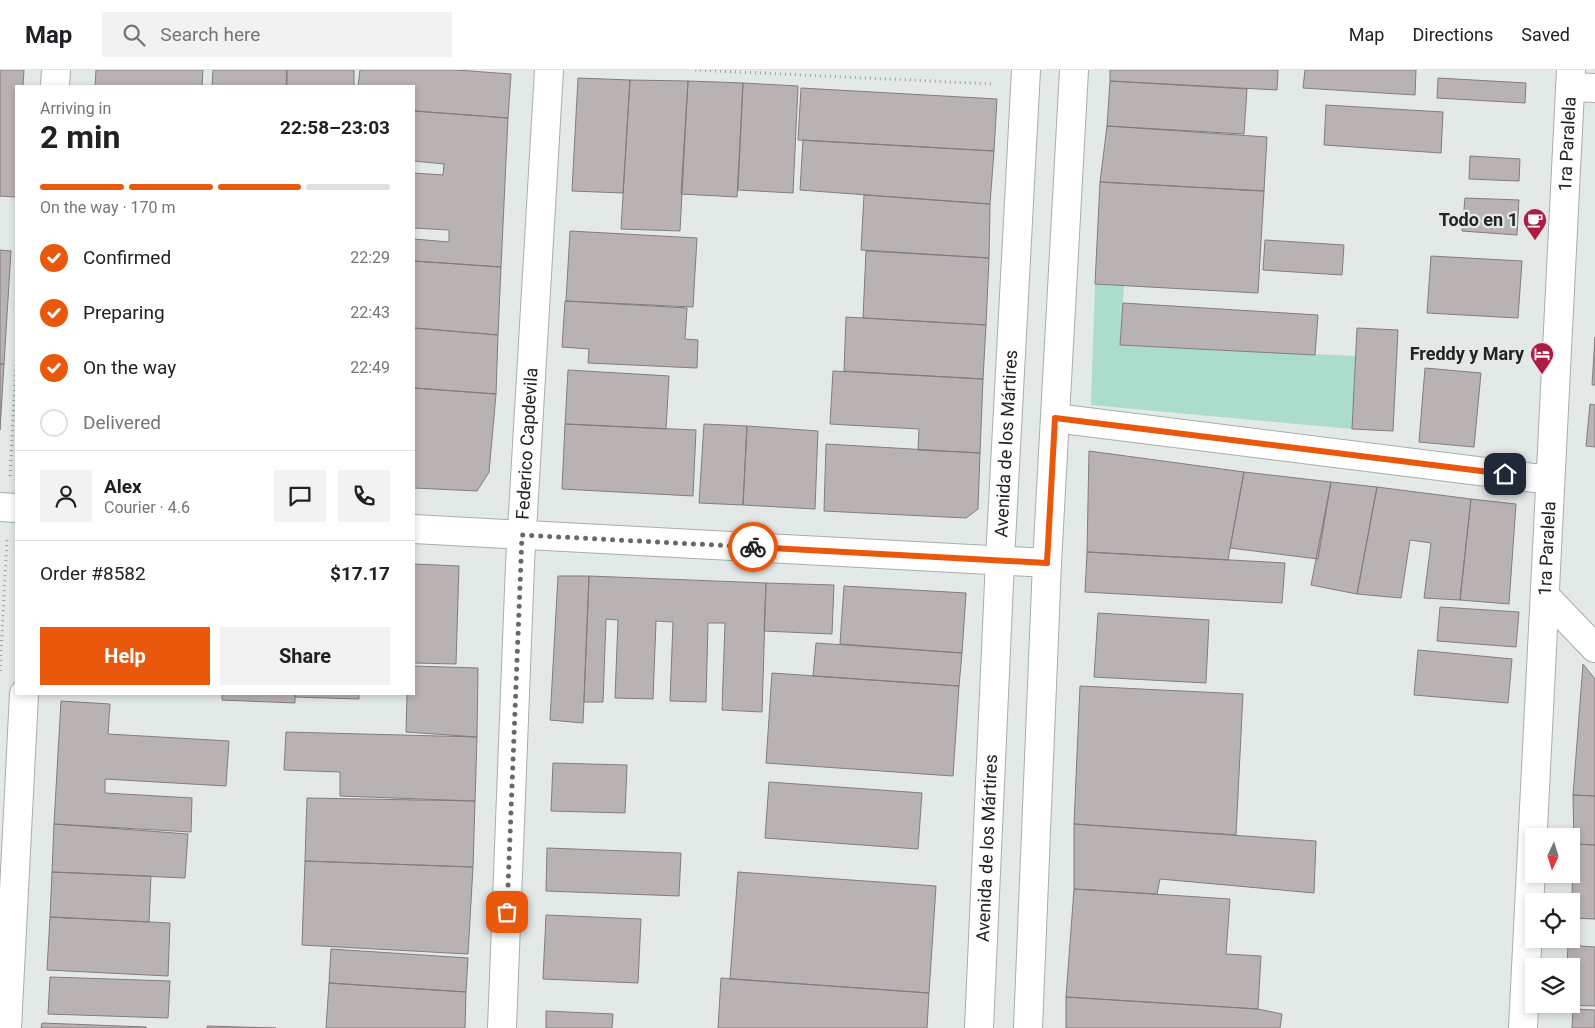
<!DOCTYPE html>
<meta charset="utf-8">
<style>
body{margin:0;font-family:Roboto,sans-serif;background:#f2f2f2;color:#202124;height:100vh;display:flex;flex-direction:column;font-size:19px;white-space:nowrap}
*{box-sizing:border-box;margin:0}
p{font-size:16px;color:#757577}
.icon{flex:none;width:28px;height:28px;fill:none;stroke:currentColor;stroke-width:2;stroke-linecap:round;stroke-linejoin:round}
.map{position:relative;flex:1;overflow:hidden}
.side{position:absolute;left:15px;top:15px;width:400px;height:610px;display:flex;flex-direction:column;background:#fff;border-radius:0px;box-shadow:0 2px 8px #0003}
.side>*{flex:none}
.needle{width:32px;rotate:184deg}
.tools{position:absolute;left:1525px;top:758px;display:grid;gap:10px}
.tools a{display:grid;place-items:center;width:55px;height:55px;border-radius:0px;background:#fff;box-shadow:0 2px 8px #0003;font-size:25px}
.pin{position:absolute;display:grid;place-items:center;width:42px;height:42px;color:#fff;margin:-21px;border-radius:10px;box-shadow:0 2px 8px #0006}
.courier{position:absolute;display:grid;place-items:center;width:50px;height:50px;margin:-25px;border:4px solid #ea580c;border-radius:50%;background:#fff;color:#222;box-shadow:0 1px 6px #0007}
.summary em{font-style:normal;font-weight:700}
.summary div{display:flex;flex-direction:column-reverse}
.summary{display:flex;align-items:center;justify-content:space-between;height:85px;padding:0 25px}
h1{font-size:32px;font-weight:700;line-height:38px}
.bar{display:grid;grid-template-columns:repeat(4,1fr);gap:8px 5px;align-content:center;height:60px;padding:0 25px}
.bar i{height:6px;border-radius:4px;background:#e0e0e0}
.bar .current{background:#ea580c}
.bar p{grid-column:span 4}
.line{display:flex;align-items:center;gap:12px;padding:0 25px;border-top:1px solid #e0e0e0}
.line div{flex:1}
.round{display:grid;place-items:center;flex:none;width:52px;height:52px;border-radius:0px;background:#f2f2f2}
ol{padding:0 25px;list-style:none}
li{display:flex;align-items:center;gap:15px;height:55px}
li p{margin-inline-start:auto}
li .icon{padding:5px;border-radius:50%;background:#ea580c;color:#fff;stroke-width:4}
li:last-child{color:#757577}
li i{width:28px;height:28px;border:2px solid #e0e0e0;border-radius:50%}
.cta{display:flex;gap:10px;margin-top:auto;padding:10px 25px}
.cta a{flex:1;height:58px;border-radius:0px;background:#ea580c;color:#fff;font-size:20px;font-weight:700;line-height:58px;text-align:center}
.cta a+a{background:#f2f2f2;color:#202124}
header{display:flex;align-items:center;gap:30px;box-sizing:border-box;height:70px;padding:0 25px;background:#fff;border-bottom:1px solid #e0e0e0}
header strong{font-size:24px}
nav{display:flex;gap:28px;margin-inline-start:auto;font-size:18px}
.search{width:350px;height:45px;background:#f2f2f2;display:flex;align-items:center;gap:12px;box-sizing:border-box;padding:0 18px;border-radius:0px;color:#757577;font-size:19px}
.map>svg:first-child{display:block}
.green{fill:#acdccb}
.building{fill:#b9b2b2;stroke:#837c7d}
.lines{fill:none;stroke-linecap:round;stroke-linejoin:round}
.street-casing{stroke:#a8aeac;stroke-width:30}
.secondary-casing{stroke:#a8aeac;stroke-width:30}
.path{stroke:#9ba09e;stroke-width:3;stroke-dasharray:1 4;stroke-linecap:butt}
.street{stroke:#fff;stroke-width:28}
.secondary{stroke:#fff;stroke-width:28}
.done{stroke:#656968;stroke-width:5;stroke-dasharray:0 9}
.route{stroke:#ea580c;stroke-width:6}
.labels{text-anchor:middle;stroke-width:4.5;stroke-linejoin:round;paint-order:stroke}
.street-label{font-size:18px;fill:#212423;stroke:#e3e9e7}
.poi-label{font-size:18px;font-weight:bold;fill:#212423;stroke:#e3e9e7;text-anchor:end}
</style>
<header>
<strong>Map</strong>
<div class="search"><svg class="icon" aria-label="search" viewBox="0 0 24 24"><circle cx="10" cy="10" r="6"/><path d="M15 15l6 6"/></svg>Search here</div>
<nav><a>Map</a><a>Directions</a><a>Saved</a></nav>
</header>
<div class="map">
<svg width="1595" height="958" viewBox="0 0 1595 958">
<rect width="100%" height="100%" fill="#e3e9e7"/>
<path class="green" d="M1095,214L1124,216L1120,275L1356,286L1352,359L1091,335Z"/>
<path class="building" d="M0,0H24L23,16H16V127L0,126Z
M96,0H203L202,16H95Z
M213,0H287L286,16H212Z
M287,0H354V16H287Z
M360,0H456L511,4L508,48L414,41V16H358Z
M1110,0H1278L1277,20L1110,11Z
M1305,0H1416L1415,25L1303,18Z
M578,8L630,10L623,123L572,121Z
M1438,8L1526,13L1525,33L1437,28Z
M630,10L688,11L680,161L621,159Z
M688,11L743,13L737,127L681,124Z
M1110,11L1247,19L1244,64L1107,56Z
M743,13L798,16L793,123L738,120Z
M801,18L997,29L994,81L798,70Z
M1326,35L1443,42L1441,83L1324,75Z
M414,41L508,48L501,197L414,191V169L449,172V160L414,158V103L443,105L444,94L414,91Z
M1107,56L1267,67L1264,121L1100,112Z
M803,70L994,81L990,134L800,120Z
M1470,86L1520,89L1519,111L1469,109Z
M1100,112L1264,121L1258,223L1095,214Z
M864,125L990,134L989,188L861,180Z
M1465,128L1519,130L1517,165L1462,161Z
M570,161L697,168L693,237L566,231Z
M1265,170L1344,175L1342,205L1263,200Z
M0,180L11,181L4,294H0Z
M866,181L989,188L986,255L863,248Z
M1431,186L1522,191L1518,248L1427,243Z
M414,191L501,197L498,265L414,258Z
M565,231L687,238L685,269L698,270L697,298L588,293L589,279L562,277Z
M1123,233L1318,245L1315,285L1120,275Z
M846,247L986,255L983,309L844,301Z
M414,258L498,265L496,324L414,318Z
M1357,258L1398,260L1393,361L1352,359Z
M1595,267V315H1592Z
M0,294H4L0,360Z
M1425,298L1481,303L1474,377L1419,372Z
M568,300L669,306L666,359L565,354Z
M833,301L983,309L980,383L918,380L919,359L830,354Z
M414,318L496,324L489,402L477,421L414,418Z
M1590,334L1595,335V377L1586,376Z
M565,354L696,360L693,426L562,419Z
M704,354L747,356L743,435L699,433Z
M747,356L818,361L815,439L743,435Z
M826,374L980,383L978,439L966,448L824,441Z
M1089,381L1244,402L1228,490L1087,482Z
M1244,402L1331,412L1318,489L1230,478Z
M1331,412L1377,417L1357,524L1311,515Z
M1377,417L1471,429L1460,530L1424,528L1431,473L1410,470L1401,528L1357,524Z
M1471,429L1516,434L1509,534L1460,530Z
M1087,482L1285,493L1282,533L1085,522Z
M414,494L459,496L456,594L414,593Z
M558,506H589L583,653L550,650Z
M589,506L766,513L762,642L722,640L725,553H708L706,632L670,631L673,552L656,551L653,629L615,628L618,550L606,549L603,632H584Z
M766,513L834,515L832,564L764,561Z
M844,516L966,523L962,583L840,574Z
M1440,537L1519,542L1516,577L1437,571Z
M1098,543L1209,550L1206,613L1094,607Z
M816,573L962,583L959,616L813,606Z
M1418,580L1512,589L1508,633L1414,625Z
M1583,594L1595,609V726L1573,725Z
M414,596L478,598L477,667L406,662L407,624H414Z
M772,603L959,616L953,706L766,693Z
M1080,616L1243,624L1236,765L1074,754Z
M222,624H295V633L222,630Z
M295,624H359V629L295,627Z
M61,631L110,634L108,664L229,671L226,716L105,709V723L192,728L191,762L54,754Z
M286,662L477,667L475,731L340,726V702L284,700Z
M553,693L627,695L625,743L551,741Z
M769,712L922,723L918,779L765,768Z
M1573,725L1595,726V775L1574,774Z
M307,728L475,731L473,797L305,791Z
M54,754L188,764L185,808L52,802Z
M1074,754L1316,771L1314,823L1160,809L1157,824L1074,819Z
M1574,774L1595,775V849L1571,848Z
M547,778L681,783L679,826L546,821Z
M305,791L473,797L468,884L302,875Z
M52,802L151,806L149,852L50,847Z
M738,802L936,816L929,923L730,909Z
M1074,819L1230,829L1226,884L1261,886L1258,939L1066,927Z
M546,845L641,849L638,913L543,909Z
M50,847L170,853L168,906L47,900Z
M1568,875L1595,877V936L1564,935L1571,934V896H1567Z
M331,879L468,888L466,922L329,913Z
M50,907L170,911L168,948L48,944Z
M721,908L929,923L927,958H718Z
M329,913L466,922L465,958H326Z
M1066,927L1258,939L1282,944L1280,958H1066Z
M1573,939L1595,940V958H1572Z
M546,941L613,944L612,958H546Z
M42,953L146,957V958H41Z
M207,956L276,958H207Z"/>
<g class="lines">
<g class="street-casing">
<g id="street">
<path d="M1570,17L1595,18"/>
<path d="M1055,348L1550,410"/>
<path d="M0,437L16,438"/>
<path d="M414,459L1047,493"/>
<path d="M1545,526L1595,578"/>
<path id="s1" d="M502,958L520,494L549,0"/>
<path id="s2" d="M1523,958L1571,0"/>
</g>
</g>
<g class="secondary-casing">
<g id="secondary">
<path d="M55,16L56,0"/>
<path d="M7,958L24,624"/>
<path id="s3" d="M979,958L1000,490L1026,0"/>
<path d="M1028,958L1047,493L1074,0"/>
</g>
</g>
<path class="path" d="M695,0L994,14
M10,406L16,292
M0,601L7,470"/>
<use href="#street" class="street"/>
<use href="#secondary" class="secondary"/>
</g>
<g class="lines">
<path class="done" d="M507,842L522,465L753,477"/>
<path class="route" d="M753,477L1047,493L1055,348L1505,404"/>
</g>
<defs>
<g id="cafe-pin" transform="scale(1.25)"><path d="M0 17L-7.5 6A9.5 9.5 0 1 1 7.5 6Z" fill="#af1b43" stroke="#e3e9e7"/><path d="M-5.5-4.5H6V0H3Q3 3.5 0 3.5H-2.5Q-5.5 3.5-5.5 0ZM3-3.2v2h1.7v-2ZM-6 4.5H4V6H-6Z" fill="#fff"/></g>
<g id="hotel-pin" transform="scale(1.25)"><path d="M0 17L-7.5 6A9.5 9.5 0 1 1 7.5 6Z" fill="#af1b43" stroke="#e3e9e7"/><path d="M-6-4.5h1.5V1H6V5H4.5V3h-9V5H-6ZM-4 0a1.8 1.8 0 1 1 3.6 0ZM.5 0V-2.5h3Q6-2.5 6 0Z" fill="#fff"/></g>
</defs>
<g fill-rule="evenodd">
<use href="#cafe-pin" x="1535" y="150"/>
<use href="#hotel-pin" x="1542" y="284"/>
</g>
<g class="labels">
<g class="street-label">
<text dy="6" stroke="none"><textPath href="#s2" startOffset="885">1ra Paralela</textPath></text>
<text dy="6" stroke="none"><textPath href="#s1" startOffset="585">Federico Capdevila</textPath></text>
<text dy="6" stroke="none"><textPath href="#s3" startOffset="585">Avenida de los Mártires</textPath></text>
<text dy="6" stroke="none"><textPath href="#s2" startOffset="480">1ra Paralela</textPath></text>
<text dy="6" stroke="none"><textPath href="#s3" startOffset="180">Avenida de los Mártires</textPath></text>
</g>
<g class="poi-label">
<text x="1518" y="156">Todo en 1</text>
<text x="1524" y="290">Freddy y Mary</text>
</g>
</g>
</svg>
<div class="tools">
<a><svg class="needle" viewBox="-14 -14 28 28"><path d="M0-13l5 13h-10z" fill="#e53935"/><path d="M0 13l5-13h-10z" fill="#757577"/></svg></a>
<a><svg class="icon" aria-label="locate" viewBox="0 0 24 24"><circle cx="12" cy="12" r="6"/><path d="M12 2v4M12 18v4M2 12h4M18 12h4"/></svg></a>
<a><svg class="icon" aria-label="layers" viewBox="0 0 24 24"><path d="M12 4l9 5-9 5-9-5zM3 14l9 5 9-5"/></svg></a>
</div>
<div class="pin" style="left:507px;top:842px;background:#ea580c"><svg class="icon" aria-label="bag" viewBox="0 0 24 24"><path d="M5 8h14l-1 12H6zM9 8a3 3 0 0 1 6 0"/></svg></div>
<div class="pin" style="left:1505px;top:404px;background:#1f2937"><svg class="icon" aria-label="home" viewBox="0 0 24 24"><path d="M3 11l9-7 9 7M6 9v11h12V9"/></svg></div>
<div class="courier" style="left:753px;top:477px"><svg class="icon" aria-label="bike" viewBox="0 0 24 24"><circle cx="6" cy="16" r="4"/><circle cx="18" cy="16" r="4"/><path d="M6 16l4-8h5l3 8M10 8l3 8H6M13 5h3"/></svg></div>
<section class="side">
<div class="summary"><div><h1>2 min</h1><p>Arriving in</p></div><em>22:58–23:03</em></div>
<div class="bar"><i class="current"></i><i class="current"></i><i class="current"></i><i></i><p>On the way · 170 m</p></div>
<ol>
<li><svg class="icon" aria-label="check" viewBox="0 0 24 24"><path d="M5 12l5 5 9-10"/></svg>Confirmed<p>22:29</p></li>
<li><svg class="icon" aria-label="check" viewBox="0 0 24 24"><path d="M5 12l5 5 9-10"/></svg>Preparing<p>22:43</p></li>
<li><svg class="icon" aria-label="check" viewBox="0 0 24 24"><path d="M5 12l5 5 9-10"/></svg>On the way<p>22:49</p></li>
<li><i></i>Delivered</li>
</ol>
<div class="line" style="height:90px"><a class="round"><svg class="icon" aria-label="person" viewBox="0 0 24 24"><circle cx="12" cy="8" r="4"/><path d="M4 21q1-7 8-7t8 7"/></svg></a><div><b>Alex</b><p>Courier · 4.6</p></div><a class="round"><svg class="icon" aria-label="chat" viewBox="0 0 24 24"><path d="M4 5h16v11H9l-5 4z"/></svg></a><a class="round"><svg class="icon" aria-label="phone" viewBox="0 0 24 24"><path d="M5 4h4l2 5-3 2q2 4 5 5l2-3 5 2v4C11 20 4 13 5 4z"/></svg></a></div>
<div class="line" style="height:65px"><div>Order #8582</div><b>$17.17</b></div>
<div class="cta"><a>Help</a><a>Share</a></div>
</section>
</div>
